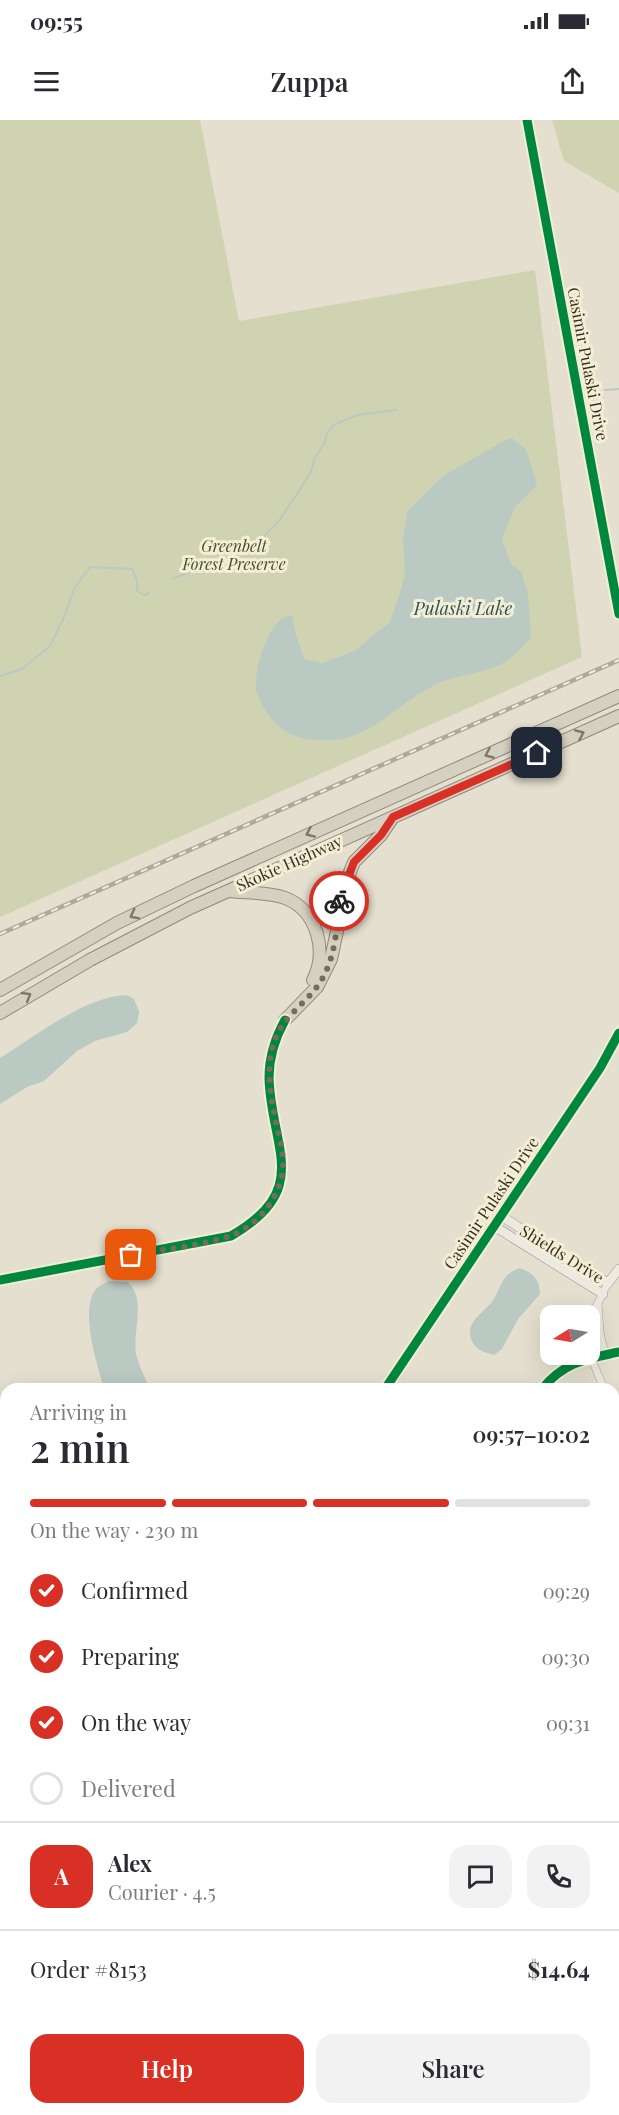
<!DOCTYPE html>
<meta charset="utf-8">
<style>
body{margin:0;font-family:"Playfair Display",serif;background:#f2f2f3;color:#2b2b33;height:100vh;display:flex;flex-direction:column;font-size:22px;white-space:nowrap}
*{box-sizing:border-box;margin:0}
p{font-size:20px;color:#7c7c81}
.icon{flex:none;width:33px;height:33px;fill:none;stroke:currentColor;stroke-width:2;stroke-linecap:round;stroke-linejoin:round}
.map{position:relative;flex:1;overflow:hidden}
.sheet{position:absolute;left:0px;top:1263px;width:620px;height:732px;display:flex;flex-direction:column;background:#fff;border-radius:18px 18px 0 0;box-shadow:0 6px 24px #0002}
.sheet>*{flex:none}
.needle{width:39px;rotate:259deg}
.controls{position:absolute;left:540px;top:1185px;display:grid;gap:12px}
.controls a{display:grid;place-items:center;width:60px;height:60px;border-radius:12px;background:#fff;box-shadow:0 6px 24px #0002;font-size:30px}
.pin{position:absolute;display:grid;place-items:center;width:51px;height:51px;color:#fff;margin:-26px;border-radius:12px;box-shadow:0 3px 9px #0006}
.courier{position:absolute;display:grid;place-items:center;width:60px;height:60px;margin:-30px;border:4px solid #d93025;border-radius:50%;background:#fff;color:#222;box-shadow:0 2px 8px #0007}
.headline em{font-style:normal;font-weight:600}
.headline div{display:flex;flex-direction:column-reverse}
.headline{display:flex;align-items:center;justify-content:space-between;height:102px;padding:0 30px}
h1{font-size:39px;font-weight:600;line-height:45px}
.bar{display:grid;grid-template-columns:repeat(4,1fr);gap:9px 6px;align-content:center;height:72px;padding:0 30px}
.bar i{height:8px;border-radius:4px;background:#e1e1e2}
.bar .active{background:#d93025}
.bar p{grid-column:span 4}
.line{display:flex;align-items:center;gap:15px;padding:0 30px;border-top:2px solid #e1e1e2}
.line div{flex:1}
.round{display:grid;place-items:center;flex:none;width:63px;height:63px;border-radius:18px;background:#f2f2f3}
ol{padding:0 30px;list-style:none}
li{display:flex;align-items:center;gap:18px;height:66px}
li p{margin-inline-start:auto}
li .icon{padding:6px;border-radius:50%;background:#d93025;color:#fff;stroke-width:4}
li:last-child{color:#7c7c81}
li i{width:33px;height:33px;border:3px solid #e1e1e2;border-radius:50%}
.cta{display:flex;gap:12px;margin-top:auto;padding:12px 30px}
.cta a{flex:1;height:69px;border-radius:18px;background:#d93025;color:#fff;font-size:24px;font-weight:600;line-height:69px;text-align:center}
.cta a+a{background:#f2f2f3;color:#2b2b33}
.status{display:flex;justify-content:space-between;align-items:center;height:42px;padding:0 30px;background:#fff;direction:ltr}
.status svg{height:16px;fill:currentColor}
header{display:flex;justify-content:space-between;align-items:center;height:78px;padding:0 30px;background:#fff;font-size:27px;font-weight:600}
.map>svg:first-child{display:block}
.green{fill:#d0d3b2}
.water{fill:#bac9c1}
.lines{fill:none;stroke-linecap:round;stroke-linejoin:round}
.stream{stroke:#bac9c1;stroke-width:2}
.street-casing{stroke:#a9a497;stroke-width:8}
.secondary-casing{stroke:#999487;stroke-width:10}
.primary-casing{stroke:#8f8a7e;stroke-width:12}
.highway-casing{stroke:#8f8a7e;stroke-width:14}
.street{stroke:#ece9e0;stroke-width:7}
.secondary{stroke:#ece9e0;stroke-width:9}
.primary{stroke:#e3e0d2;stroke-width:10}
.highway{stroke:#d6d0c0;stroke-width:12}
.rail-casing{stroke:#aba9a0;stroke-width:4.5}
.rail{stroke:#f4eed6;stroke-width:2;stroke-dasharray:7;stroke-linecap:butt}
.cycleway-casing{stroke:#f4eed6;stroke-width:13}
.cycleway{stroke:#00873e;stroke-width:9}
.oneway{stroke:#7f7768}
.done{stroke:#746c5d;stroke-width:6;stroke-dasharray:0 10.8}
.route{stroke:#d93025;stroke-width:8}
.labels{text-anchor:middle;stroke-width:6;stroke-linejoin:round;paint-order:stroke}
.street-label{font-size:16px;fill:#372e20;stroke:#f4eed6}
.park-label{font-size:16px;font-style:italic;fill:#435328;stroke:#f4eed6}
.water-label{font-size:18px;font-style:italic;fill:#305456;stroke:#f4eed6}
</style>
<div class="status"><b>09:55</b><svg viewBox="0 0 49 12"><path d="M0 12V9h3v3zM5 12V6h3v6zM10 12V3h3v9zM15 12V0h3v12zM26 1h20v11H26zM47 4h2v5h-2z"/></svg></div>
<header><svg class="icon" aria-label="menu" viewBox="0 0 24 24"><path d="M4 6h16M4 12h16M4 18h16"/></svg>Zuppa<svg class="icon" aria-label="share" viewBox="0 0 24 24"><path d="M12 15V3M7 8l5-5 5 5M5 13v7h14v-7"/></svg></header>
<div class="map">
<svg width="619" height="1995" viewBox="0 0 619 1995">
<rect width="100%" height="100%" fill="#e4dfce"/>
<path class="green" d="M0,0H200L239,201L535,150L582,537L0,797Z
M552,0H619V73L564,41Z"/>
<path class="water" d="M512,318L526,329L537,365L515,387L502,419L511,444L521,451L528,474L531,517C525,524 519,532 512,537C491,554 463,553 439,563C407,577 383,607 349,617C332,622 303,622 287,612C274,605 262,587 257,573C252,554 266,509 283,498C284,497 291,495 292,495L296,515L304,539L322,543L354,531L389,503L398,480L405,453L403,422L407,392L443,356L502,322Z
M126,875L134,879L139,892L137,903L127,912L95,921L77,931L44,961L27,967L0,984V938C36,916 84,877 126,875Z
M520,1148C533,1153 540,1160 540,1174L518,1199L502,1229L494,1235C484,1232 477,1231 472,1221C463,1202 486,1192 494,1179C503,1163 501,1155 520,1148Z
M109,1161L128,1162C147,1180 132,1211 136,1234C139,1246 145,1258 150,1269H104C98,1246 78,1188 97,1168C100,1165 105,1163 109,1161Z
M6,1351V1391L0,1393V1352Z"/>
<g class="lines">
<path class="stream" d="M605,270L619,269
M172,459L221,439L246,432L261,419L278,402L295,377L311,352L315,337L324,324L327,313L334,305L357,295L397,290
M0,556L22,549L50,526L64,497L75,467L90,447L132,449L137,460V471L144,475L149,473"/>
<g class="street-casing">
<path id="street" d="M598,1183L600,1213L605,1235
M589,1196L598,1183L608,1163
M590,1235L604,1269
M542,1269C565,1241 587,1239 619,1232
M614,1296L619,1307
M614,1419L619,1415
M614,1466L619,1468
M0,1787L6,1788"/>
</g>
<g class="secondary-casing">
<path id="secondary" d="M527,0L619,494
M501,1096L608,1163L619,1149
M494,1106L603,1174
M0,1160L231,1116C313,1069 271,1028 269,958C269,937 275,918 285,900
M385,1269L600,948L619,913
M207,1989L208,1995
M427,1989L428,1995"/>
</g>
<g class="primary-casing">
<path id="primary" d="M614,1534L619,1532
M0,1643L6,1642
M0,1660L6,1659"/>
</g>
<g class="highway-casing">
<path id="highway" d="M230,771C247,773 268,772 285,778C317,790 328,831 313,860
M0,870L117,803L194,766L619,576
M0,893L90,840L190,788L619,596
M285,900L317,867L331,839L337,811L339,780L354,742L381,715L393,697"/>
</g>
<use href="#street" class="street"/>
<use href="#secondary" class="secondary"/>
<use href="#primary" class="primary"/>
<use href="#highway" class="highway"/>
<g class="rail-casing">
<path id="rail" d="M0,814L619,540"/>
</g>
<use href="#rail" class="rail"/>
<g class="cycleway-casing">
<path id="cycleway" d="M527,0L619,494
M0,1160L231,1116C313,1069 271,1028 269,958C269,937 275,918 285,900
M385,1269L600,948L619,913
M542,1269C565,1241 587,1239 619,1232"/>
</g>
<use href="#cycleway" class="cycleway"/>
</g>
<defs><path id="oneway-chevron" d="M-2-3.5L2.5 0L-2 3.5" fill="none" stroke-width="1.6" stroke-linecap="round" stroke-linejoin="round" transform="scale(1.5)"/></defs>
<g class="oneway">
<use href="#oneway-chevron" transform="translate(580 614) rotate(-24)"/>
<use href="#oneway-chevron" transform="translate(489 634) rotate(156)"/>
<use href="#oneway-chevron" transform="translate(310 713) rotate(156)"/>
<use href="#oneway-chevron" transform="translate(134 795) rotate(153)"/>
<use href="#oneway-chevron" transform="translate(27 876) rotate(-31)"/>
</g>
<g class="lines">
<path class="done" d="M131,1135C163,1129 199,1126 230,1116C258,1106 281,1077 283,1047C284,1032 278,1013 275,998C270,972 265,943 276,917C284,897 303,885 316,868C335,844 337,810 339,781"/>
<path class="route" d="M339,781L354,742L381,715L393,697L537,633"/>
</g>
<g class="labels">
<g class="street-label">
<text transform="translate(588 244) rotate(79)" y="6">Casimir Pulaski Drive</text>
<text transform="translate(289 743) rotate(-24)" y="6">Skokie Highway</text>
<text transform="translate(491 1083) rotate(-56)" y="6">Casimir Pulaski Drive</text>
<text transform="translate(562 1134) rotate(32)" y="6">Shields Drive</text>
</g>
<g class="park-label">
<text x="234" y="432">Greenbelt<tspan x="234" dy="18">Forest Preserve</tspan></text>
</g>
<g class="water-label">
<text x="463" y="495">Pulaski Lake</text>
</g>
</g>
</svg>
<div class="controls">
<a><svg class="needle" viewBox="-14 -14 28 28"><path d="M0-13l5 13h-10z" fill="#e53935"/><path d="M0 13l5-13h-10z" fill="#7c7c81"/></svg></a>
</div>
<div class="pin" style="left:131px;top:1135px;background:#ea580c"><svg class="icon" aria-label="bag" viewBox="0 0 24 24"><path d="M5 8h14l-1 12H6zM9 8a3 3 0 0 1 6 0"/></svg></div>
<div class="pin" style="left:537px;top:633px;background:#1f2937"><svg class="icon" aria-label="home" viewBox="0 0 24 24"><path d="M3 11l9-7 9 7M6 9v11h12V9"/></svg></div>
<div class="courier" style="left:339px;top:781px"><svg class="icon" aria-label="bike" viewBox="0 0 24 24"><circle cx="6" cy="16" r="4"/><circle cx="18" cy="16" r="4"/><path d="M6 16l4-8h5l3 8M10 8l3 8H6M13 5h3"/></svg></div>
<section class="sheet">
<div class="headline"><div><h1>2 min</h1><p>Arriving in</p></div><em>09:57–10:02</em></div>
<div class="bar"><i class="active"></i><i class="active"></i><i class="active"></i><i></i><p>On the way · 230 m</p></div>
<ol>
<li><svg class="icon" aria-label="check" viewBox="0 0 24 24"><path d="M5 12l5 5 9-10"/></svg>Confirmed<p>09:29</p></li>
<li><svg class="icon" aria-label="check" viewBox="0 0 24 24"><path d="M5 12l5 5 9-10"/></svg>Preparing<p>09:30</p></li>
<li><svg class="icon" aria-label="check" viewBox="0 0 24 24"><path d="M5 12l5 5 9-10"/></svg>On the way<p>09:31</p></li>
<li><i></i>Delivered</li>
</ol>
<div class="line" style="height:108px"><b class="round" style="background:#d93025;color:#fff">A</b><div><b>Alex</b><p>Courier · 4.5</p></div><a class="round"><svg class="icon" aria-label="chat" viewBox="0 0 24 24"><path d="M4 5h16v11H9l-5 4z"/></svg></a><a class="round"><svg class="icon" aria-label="phone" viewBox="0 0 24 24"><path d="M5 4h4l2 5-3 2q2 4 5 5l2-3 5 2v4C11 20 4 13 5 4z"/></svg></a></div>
<div class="line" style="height:78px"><div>Order #8153</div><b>$14.64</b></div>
<div class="cta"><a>Help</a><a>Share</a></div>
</section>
</div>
